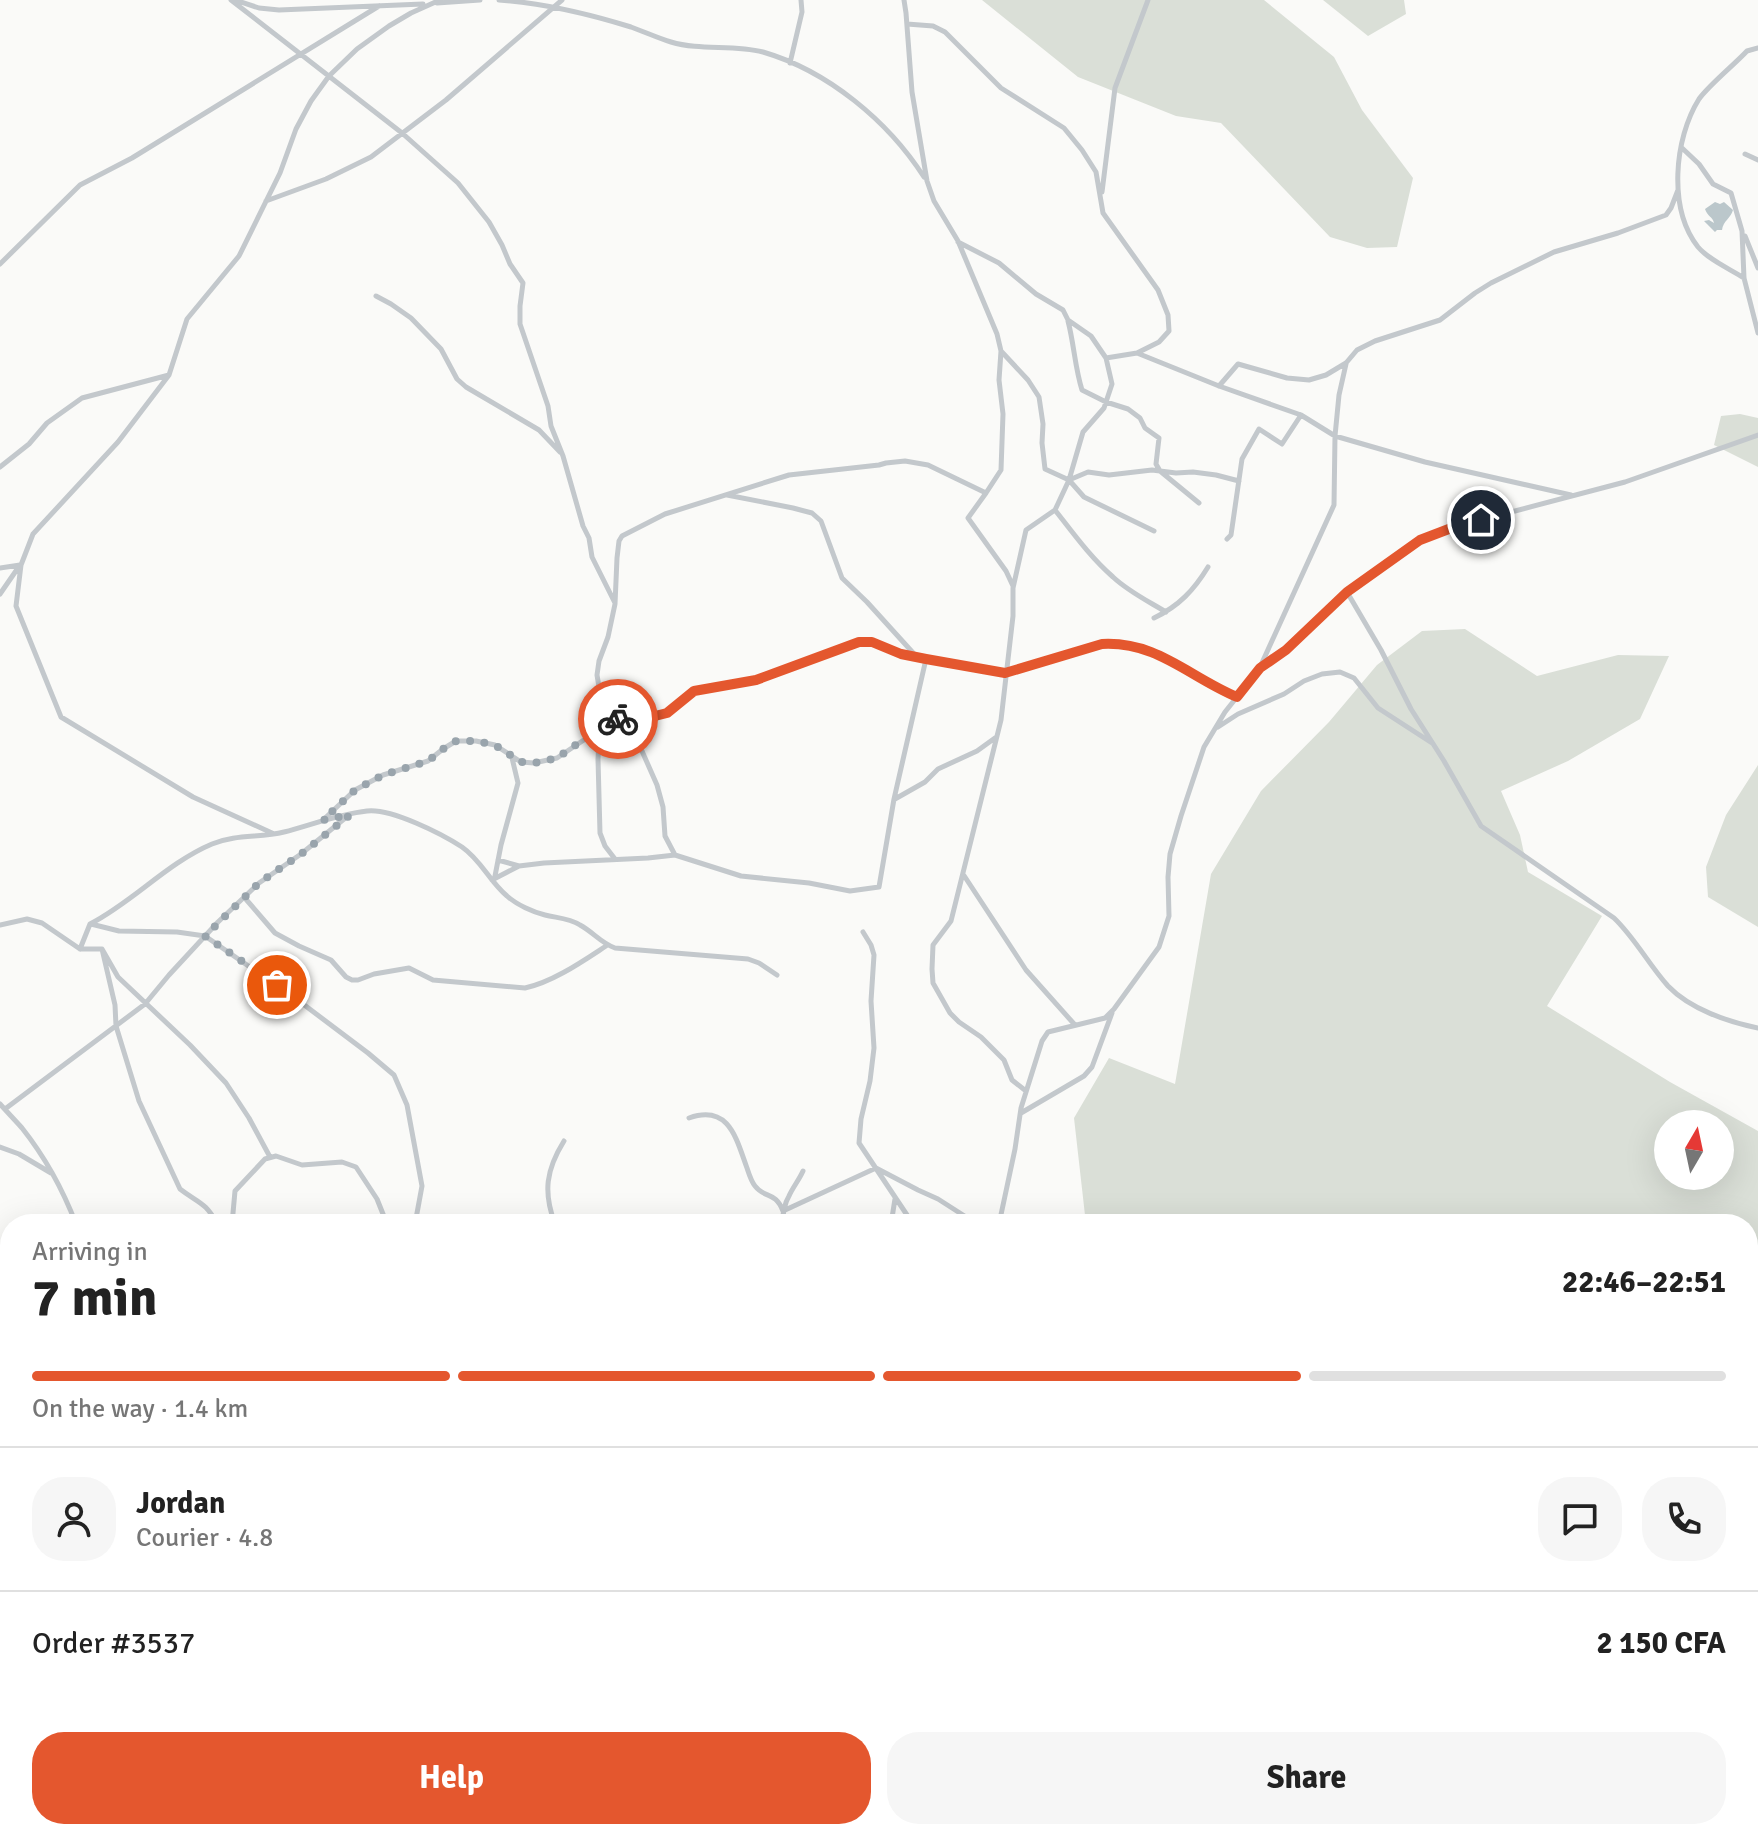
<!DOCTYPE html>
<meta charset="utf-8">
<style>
body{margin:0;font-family:Signika,sans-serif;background:#f6f6f6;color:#222;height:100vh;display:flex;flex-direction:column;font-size:30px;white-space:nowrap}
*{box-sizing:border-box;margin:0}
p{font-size:26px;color:#767676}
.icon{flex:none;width:44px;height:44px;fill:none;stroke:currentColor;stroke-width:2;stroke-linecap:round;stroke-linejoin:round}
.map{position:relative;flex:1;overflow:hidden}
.details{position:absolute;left:0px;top:1214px;width:1758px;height:626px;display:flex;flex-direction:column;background:#fff;border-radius:32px 32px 0 0;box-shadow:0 8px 32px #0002}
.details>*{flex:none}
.needle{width:52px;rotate:9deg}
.tools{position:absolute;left:1654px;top:1110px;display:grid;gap:16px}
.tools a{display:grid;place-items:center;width:80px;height:80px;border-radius:50%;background:#fff;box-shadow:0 8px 32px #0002;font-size:40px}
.pin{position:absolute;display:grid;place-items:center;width:68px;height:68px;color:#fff;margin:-34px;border:4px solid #fff;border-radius:50%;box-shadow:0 2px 8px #0007}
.courier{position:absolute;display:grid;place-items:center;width:80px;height:80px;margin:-40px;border:6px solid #e4572e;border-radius:50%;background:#fff;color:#222;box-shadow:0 2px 10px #0007}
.headline em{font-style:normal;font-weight:700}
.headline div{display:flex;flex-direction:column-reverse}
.headline{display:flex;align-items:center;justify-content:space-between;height:136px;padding:0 32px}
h1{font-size:52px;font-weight:700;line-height:60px}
.bar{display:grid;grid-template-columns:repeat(4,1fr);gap:12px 8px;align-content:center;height:96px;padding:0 32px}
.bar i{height:10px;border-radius:6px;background:#e0e0e0}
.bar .on{background:#e4572e}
.bar p{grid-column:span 4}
.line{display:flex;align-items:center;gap:20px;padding:0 32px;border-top:2px solid #e0e0e0}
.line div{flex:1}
.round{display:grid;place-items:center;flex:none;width:84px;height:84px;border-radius:32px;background:#f6f6f6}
.cta{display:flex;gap:16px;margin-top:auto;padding:16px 32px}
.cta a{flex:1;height:92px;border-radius:32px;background:#e4572e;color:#fff;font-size:32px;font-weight:700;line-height:92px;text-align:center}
.cta a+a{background:#f6f6f6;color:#222}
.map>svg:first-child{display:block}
.green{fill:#dadfd7;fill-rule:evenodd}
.water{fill:#bbc7cb}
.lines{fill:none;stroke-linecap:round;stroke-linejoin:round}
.street{stroke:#c3c8cc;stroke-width:5}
.done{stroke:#99a4ac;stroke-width:8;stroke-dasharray:0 14.4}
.route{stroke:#e4572e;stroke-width:10}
</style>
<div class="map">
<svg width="1758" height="1839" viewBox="0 0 1758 1839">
<rect width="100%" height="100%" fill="#fafaf8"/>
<path class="green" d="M982,0H1264L1334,57L1362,110L1413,178L1397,247L1367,248L1330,237L1221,123L1176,116L1078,77Z
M1323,0H1404L1406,14L1368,36Z
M1740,414L1758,418V467L1714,445L1721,416Z
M1465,629L1537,676L1618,655L1669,656L1640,719L1568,761L1501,791L1520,835L1528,872L1602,916L1547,1006L1670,1082L1758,1131V1710L1748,1704V1224H1086L1074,1118L1109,1058L1175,1084L1211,874L1261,791L1329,722L1377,665L1422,631ZM1668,1124H1720V1176H1668Z
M1758,765V927L1708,897L1706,867L1726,815Z"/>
<path class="water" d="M1715,202L1720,204L1724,202L1733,210C1731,218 1723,221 1722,230H1717L1715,232L1704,221L1709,220L1714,223C1713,217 1707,216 1705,209Z"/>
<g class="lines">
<path class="street" d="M231,0L402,133L458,183L489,222L502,245L510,264L523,283L520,306V324L548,406L551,426L563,456L583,526L589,538L592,557L615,603
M235,0L259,8L279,10L423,4
M499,0C544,3 589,14 631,27C645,32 658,38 671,42C701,51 733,44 763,52C828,71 888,121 924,177
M904,0L906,13L912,92L927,181L934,201L958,241L997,334L1001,351L1028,380L1039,397L1043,424L1042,443L1045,469L1069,480L1055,510L1026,530L1013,588V616L1001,720L951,921L933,945L932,969L933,983L950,1013L959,1022L981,1037L1004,1060L1012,1080L1026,1091
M437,3L480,0
M907,24L933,26L945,32L1001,88L1064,128L1082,150L1096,172L1103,213L1158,290L1168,315L1169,331L1159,342L1137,353
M790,63L802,12L801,0
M1682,148L1699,164L1713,184L1731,193L1742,231L1744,278L1758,333
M1745,154L1758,160
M1102,192L1115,88L1148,0
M266,201L326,179L371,157L446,100L562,0
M1745,236L1758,268
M958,242L999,263L1036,294L1063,310L1068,320L1091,336L1106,358L1137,353L1219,386L1301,415L1335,436L1425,462L1571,495
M0,264L80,185L132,158L379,6
M1744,278C1730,269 1709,260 1698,247C1668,209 1674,139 1699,99C1709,85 1735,64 1747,51L1758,48
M376,296L391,304L411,318L441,349L457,379L466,387L539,430L560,452
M1068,321C1074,344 1075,368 1082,390L1106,402L1128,409L1140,418L1145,428L1159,438L1156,464L1160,471L1199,503
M1106,358L1112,384L1104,408L1083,432L1069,480L1088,472L1109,475L1152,470L1176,473L1193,472L1216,475L1239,481
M1219,386L1238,364L1287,378L1309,380L1326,375L1346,363L1357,350L1375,341L1440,320L1475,293L1491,283L1554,252L1618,233L1666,215L1671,208L1678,190
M0,467L29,444L47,423L82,398L169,375
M1069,480L1084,497L1154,531
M986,493L1001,470L1003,414L999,380L1001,351
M727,495L793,508L812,513L821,521L842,578L867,602L915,655
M1055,510C1073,533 1091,558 1113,577C1129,592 1148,601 1166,612
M1227,539L1231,535L1242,459L1259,429L1282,444L1301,415
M0,568L20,565
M1347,592L1381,650L1411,709L1444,761L1481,826L1614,918C1635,938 1649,965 1668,986C1690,1009 1728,1022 1758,1028
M0,594L20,565
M1154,618C1179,606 1194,590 1208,567
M1261,665L1334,505L1335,436L1339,395L1346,364
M624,720L634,733L657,785L663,807L665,836L675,855
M1218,727L1238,714L1284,694L1304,681L1322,674L1340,672L1354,678L1378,708L1432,743
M895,799L925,782L938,769L977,751L995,738
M323,820L355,790L383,775L428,761L443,749L456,741H476L495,745L521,762L534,763L557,758L615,719H643L667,713L694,691L756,680L859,642H872L901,654L926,659L1005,673L1102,644C1157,640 1189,677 1236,697
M272,833L193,797L61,717L16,606L21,565L33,534L118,442L169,375L187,319L239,256L280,173L296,129L311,101L329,76L357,49L389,26L411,13L440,0
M615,859L605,846L600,833L598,759L601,699L597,675L599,661L608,637L615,604L617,558L619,541L622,536L665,514L789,475L879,465L886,463L905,461L928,465L986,493L968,518L1006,571L1013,586
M498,860L519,866
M963,874L1026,970L1075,1025
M495,876L501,845L518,783L512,758
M492,880L519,866L544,863L648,858L675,855L741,876L809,883L850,891L879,887L894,799L926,659
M244,897L275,933L299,946L331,960L346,977L352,980H358L374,974L409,968L433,980L525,988C553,982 583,961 606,946
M91,924L119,931L177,932L205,936L299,1001L368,1053L394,1075L407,1105L422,1186L415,1224
M0,925L27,919L42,923L80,949L90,924C133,902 167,863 212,844C236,834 260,838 284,832C311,825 339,814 367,811C391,808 442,834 462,847C481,860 490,882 507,896C517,905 533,912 545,915C557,918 569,918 580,925C593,932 601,943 615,948L748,959L759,963L777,975
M863,932L871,945L874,955L871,1001L874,1048L870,1081L861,1119L859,1143L913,1224
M80,949H102L118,977L190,1045L226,1083L249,1118L270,1157
M102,949L115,1005L116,1026L139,1101L180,1189C198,1203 206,1202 217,1224
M0,1104C7,1112 15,1120 22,1128C45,1157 63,1190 76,1224
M5,1109L145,1004L169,975L218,922L259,883L301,854L349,815
M1021,1113L1084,1076L1092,1067L1112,1013
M689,1118C729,1104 736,1138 747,1168C749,1174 751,1181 755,1186C765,1199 775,1191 783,1211
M0,1147L19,1154L51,1173
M783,1211L876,1168L918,1190L938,1199L977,1224
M232,1224L235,1191L265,1159L276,1156L302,1165L342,1162L356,1167L377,1199L387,1224
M555,1224C543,1192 546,1170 564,1141
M782,1224C783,1214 784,1204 789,1196C793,1187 799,1180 803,1171
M891,1224L895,1199
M999,1224L1015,1149L1021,1108L1042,1041L1048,1032L1105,1018L1114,1009L1159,947L1169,916L1168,877L1170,854L1181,816L1204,747L1225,712L1260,668L1286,650L1340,597L1420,540L1454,527L1625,482L1758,435
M0,1421L10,1424
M0,1539L10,1543
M0,1579L10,1582
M0,1703L5,1707L3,1714L10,1722
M1748,1729L1758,1733
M0,1737L6,1736L10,1732
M1748,1755L1758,1751
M1748,1820L1758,1824
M0,1830L14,1839
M110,1830L112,1839
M166,1830L168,1834L179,1839
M258,1830L263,1839
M766,1830L768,1839
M932,1830L933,1839
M1003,1830L1004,1839
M1402,1830L1410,1839
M1618,1830L1626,1835
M50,1839C67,1831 90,1826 106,1839
M162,1839L170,1830
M332,1839L334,1830
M473,1839L475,1830
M569,1839V1830
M1085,1839L1087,1830
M1282,1839V1830
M1339,1839L1340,1830
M1508,1839L1531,1830
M1594,1839L1596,1830"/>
</g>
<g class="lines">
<path class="done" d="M277,985L205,936L259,883L301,854L350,815L323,820L355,790L383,775L428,761L443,749L456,741H476L495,745L521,762L534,763L557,758L600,728L618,719"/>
<path class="route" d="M618,719H643L667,713L694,691L756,680L859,642H872L901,654L926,659L1005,673L1102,644C1157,641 1189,677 1237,697L1260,668L1286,650L1347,592L1420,540L1454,527L1481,520"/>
</g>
</svg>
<div class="tools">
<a><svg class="needle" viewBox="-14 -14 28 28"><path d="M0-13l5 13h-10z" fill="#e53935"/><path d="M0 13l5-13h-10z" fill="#767676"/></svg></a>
</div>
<div class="pin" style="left:277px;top:985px;background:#ea580c"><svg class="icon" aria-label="bag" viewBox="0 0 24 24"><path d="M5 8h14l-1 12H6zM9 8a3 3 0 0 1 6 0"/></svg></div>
<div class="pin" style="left:1481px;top:520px;background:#1f2937"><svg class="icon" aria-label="home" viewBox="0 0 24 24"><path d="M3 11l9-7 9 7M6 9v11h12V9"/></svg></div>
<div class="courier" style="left:618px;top:719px"><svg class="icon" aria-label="bike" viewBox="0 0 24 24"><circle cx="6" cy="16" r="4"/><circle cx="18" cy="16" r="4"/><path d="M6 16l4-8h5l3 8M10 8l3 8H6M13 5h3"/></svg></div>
<section class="details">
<div class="headline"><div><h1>7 min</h1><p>Arriving in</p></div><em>22:46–22:51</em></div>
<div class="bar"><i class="on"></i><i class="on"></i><i class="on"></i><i></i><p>On the way · 1.4 km</p></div>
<div class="line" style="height:144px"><a class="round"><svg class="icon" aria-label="person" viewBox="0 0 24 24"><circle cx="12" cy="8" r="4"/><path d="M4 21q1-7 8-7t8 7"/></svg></a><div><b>Jordan</b><p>Courier · 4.8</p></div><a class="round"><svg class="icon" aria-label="chat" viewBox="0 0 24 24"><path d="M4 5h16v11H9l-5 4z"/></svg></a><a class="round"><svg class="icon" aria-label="phone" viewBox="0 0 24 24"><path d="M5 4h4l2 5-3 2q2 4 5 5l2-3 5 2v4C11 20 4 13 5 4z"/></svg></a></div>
<div class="line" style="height:104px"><div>Order #3537</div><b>2 150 CFA</b></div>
<div class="cta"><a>Help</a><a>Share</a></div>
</section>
</div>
